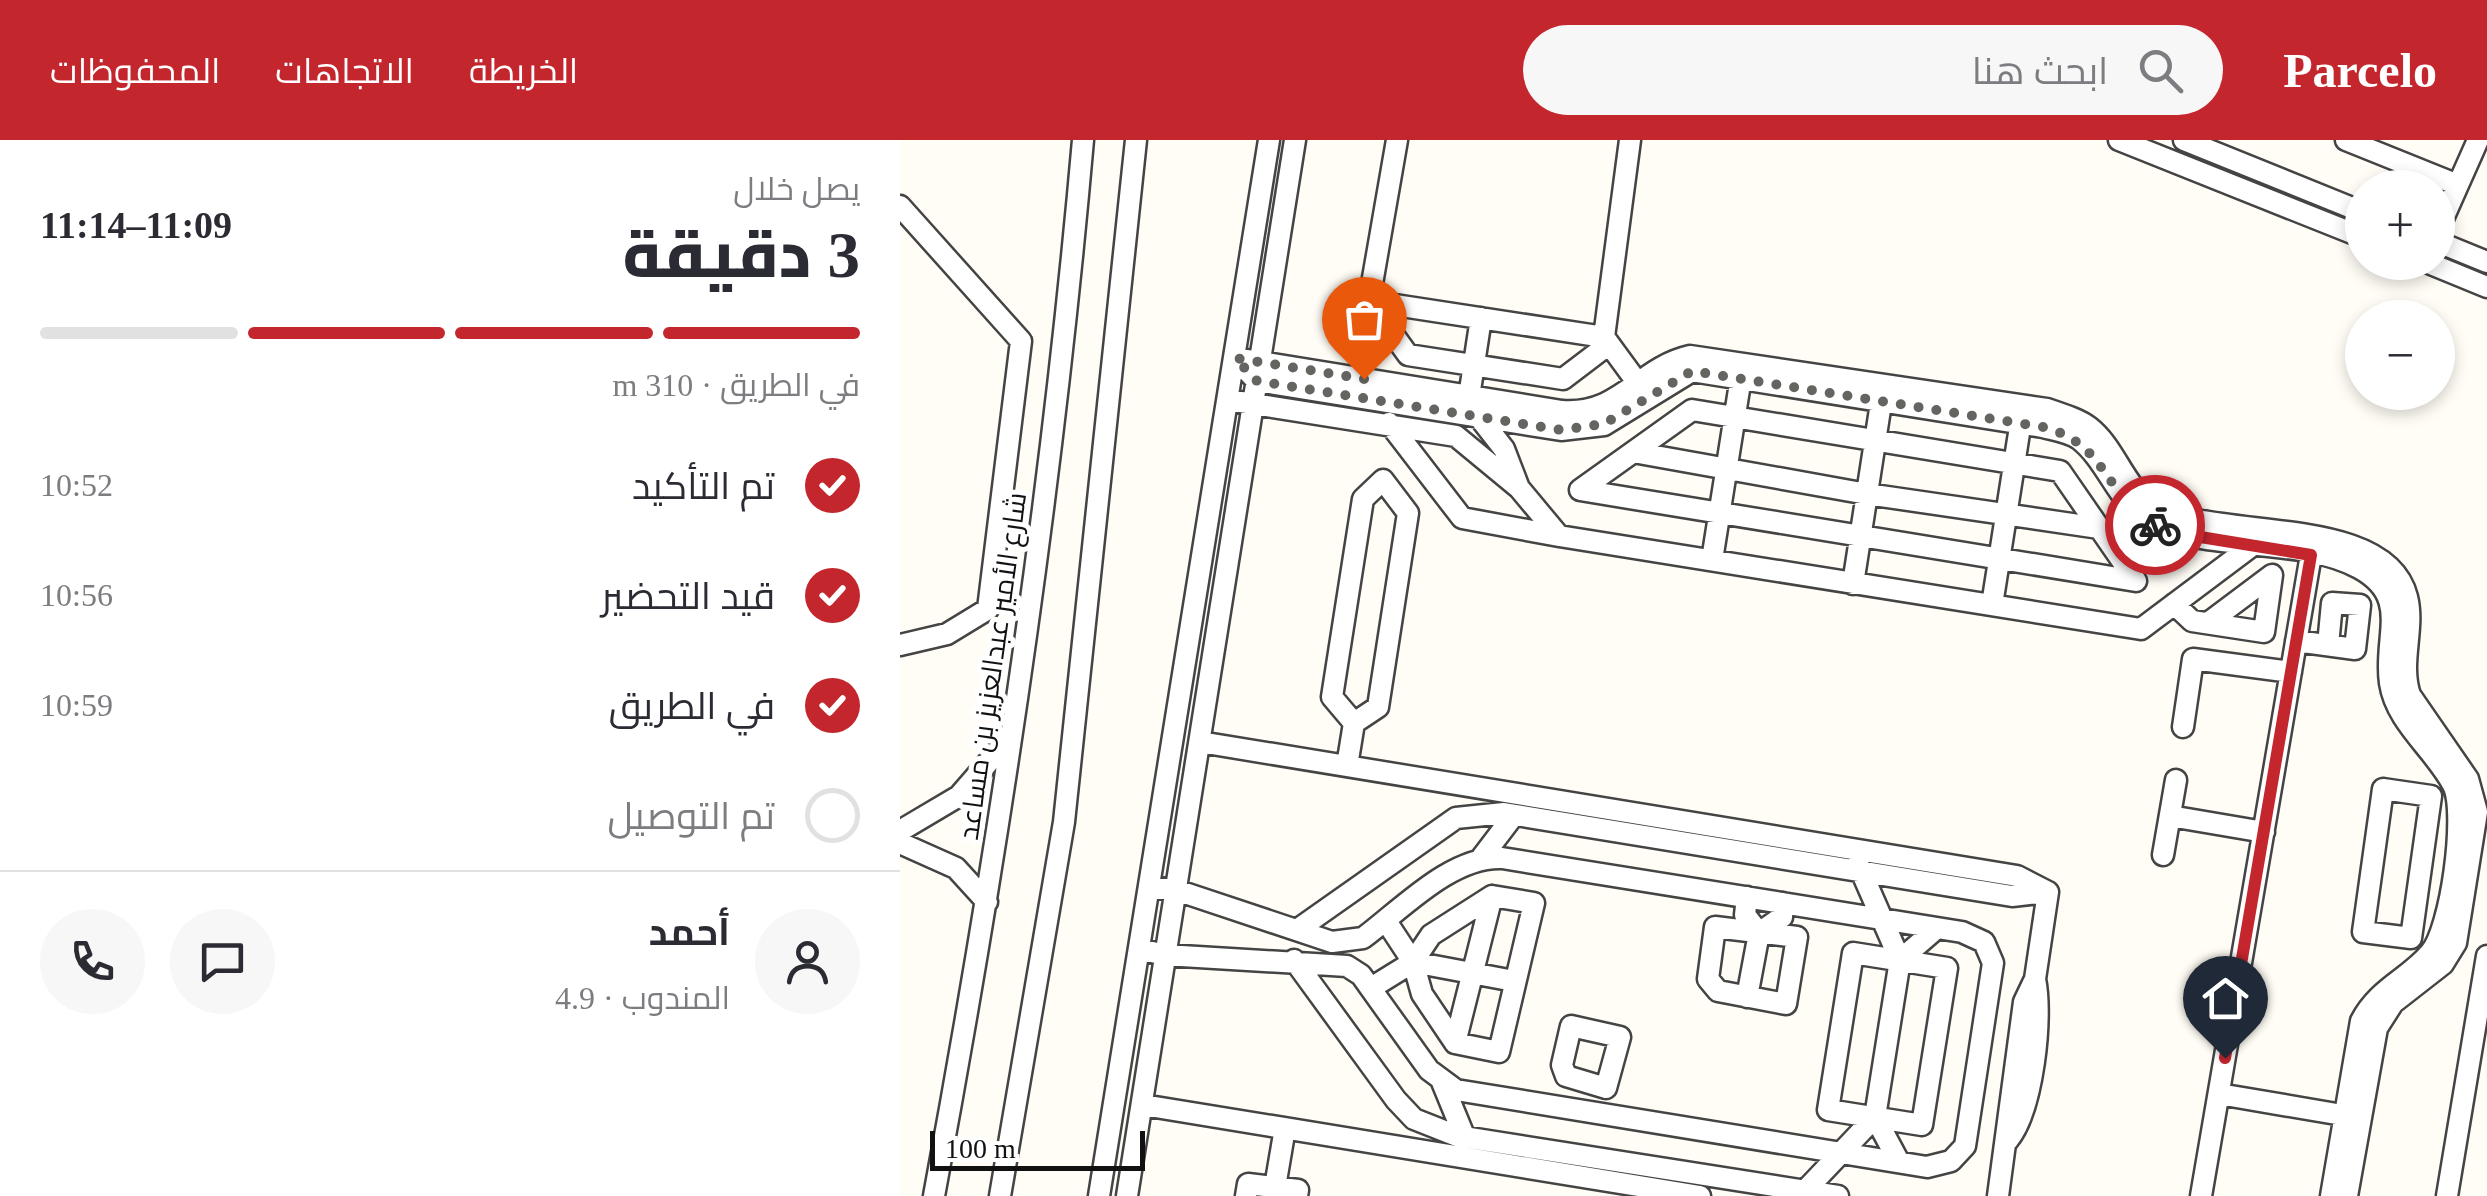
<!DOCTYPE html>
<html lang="ar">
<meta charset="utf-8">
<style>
body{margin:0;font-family:"Times New Roman",Cairo,serif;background:#f7f7f7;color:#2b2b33;direction:rtl;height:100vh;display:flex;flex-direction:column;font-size:38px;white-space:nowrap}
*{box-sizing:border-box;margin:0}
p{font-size:32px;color:#7c7c81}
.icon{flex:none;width:55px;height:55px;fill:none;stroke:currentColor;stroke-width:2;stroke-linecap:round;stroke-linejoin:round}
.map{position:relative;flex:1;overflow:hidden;direction:ltr}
.sheet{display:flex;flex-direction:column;background:#fff;width:900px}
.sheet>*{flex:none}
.controls{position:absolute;left:1445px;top:30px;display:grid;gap:20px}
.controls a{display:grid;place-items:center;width:110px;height:110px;border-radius:50%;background:#fff;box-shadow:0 5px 15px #0003;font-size:50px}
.scale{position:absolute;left:30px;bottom:25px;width:215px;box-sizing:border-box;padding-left:10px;border:5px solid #111;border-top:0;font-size:28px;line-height:35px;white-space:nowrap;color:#111;-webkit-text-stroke:8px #fff;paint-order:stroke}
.pin{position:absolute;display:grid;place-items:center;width:85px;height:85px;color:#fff;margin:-102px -42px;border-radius:50% 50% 50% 0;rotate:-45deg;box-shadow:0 0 10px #0007}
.pin .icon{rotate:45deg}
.courier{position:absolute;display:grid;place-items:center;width:100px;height:100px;margin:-50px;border:8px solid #c4262e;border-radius:50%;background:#fff;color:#222;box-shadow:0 2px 12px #0007}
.head em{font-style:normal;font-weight:800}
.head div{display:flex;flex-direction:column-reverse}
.head{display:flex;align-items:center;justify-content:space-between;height:170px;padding:0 40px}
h1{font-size:65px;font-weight:800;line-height:75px}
.bar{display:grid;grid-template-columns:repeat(4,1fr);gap:15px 10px;align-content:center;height:120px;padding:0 40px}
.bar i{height:12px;border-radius:8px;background:#e1e1e2}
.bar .on{background:#c4262e}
.bar p{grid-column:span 4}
.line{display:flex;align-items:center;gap:25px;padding:0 40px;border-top:2px solid #e1e1e2}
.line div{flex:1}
.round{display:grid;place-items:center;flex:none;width:105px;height:105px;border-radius:52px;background:#f7f7f7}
ol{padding:0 40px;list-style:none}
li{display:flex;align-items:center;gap:30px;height:110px}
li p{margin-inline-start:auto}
li .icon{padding:10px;border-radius:50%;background:#c4262e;color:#fff;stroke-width:4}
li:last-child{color:#7c7c81}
li i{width:55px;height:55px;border:5px solid #e1e1e2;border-radius:50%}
header{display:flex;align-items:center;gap:60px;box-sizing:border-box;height:140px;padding:0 50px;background:#c4262e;color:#fff}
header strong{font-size:48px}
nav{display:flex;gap:55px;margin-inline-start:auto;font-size:35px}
.search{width:700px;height:90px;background:#f7f7f7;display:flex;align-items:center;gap:25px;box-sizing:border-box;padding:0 35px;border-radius:55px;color:#7c7c81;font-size:38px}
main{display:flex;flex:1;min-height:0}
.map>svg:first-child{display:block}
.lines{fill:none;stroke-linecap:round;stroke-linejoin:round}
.minor-casing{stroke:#444;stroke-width:25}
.minor{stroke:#fff;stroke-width:20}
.done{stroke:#646461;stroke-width:10;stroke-dasharray:0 18}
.route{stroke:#c4262e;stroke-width:12}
.labels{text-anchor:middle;stroke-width:10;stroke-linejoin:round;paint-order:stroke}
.street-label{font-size:28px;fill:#111;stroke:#fff}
</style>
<header>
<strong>Parcelo</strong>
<div class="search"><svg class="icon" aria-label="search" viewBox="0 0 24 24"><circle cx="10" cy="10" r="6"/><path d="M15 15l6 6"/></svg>ابحث هنا</div>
<nav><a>الخريطة</a><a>الاتجاهات</a><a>المحفوظات</a></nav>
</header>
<main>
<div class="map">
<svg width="1587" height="1056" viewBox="0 0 1587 1056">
<rect width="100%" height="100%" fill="#fffdf5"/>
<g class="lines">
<g class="minor-casing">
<path id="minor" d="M497,0L469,161L704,197
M730,0L704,197L745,253
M1219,0L1462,97
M1284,0L1462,72
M1446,0L1558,45
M0,66L121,201L88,469L47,494L0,505
M1538,90L1578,0
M1538,102L1587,122
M1526,122L1587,147
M469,161L508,215L663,239L709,204
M335,218L662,271C721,275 738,228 790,216L1147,269C1161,274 1177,278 1189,287C1215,307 1224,346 1251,364C1312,403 1485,371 1507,457C1515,489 1499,522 1510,555L1568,639L1577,672L1556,803L1543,824L1493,863L1477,888L1447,1056
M335,218L357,241L661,290L704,285L792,231L1143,287C1154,290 1169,292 1179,299C1211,324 1219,371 1260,387C1320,411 1404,398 1459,428C1512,457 1483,496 1490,543C1496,583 1535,610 1553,645C1567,672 1551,790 1530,813C1508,839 1478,848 1461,881L1431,1056
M328,260L556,296L619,348L659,396L1241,489L1353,405
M567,270L581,178
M792,270L1160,331L1236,441L680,350Z
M579,277L604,309L619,348
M489,283L562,378L659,396
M733,312L967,354L1199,388
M812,420L841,237
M953,444L983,250
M1274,464L1292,481L1364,492L1372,435L1308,483
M1092,465L1122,274
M1396,501L1455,509L1460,465L1432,463L1428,505
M1283,587L1293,519L1391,532
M300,602L1117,736L1148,752
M447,626L454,583L432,557L463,359L483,340L508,373L478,567L454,583
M1483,649L1531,656L1511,798L1463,792Z
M1270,676L1364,692
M0,691L59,656L111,596
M0,703L56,728L87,762
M1263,715L1276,640
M582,717L614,675
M847,757L845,775L859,793L882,777L883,763
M815,787L897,797L886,864L818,851L808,839Z
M397,790L556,678L604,673L1112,756L1148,752
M239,809L265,815L447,826L461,835L529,930L556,950L1027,1027L1051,1021L1065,1006L1093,823L1084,802L1062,792L602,718C551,716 502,769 463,798L432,802L276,750L249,747
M953,813L1047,828L1022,985L928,970Z
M394,820L496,960L514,979L557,996L938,1056
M1000,820L1037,788
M513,822L614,841
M471,848L513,822L531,795L592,756L634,763L599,912L555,903L522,854L513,822L486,781
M847,857L859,793
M671,886L720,897L706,948L666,936L662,925Z
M555,903L592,756
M542,942L565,998
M1319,954L1454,977
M243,965L800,1056
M975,977L999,1022
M1108,1000C1133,970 1143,877 1135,839
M375,1047L385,988
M901,1055L975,977L1000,820L958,724
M34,1056C99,707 152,354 183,0
M100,1056L164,682L236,0
M199,1056L369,0
M227,1056L395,0
M346,1056L348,1044L398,1050L397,1056
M1098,1056L1124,862L1135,839L1148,752
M1301,1056L1413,403
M1547,1056L1587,816"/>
</g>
<use href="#minor" class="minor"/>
</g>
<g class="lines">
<path class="done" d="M464,239L335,218L357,241L661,290L704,284L792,231L1143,287C1208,304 1202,353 1255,385"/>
<path class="route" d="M1255,385L1288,395L1411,415L1325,918"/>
</g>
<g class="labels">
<g class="street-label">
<text transform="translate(92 526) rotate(-82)" y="10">شارع الأمير عبدالعزيز بن مساعد</text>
</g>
</g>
</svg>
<div class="controls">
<a>+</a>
<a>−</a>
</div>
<div class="scale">100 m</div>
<div class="pin" style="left:464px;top:239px;background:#ea580c"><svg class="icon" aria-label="bag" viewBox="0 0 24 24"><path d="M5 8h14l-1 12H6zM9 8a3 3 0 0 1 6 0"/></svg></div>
<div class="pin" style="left:1325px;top:918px;background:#1f2937"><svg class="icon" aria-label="home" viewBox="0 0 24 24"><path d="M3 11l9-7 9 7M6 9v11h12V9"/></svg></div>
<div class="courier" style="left:1255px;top:385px"><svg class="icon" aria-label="bike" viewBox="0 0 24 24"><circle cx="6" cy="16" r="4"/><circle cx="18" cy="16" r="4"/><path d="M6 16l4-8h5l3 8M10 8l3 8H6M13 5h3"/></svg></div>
</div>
<section class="sheet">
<div class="head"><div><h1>3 دقيقة</h1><p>يصل خلال</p></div><em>11:09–11:14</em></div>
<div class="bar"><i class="on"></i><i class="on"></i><i class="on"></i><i></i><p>في الطريق · 310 m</p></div>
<ol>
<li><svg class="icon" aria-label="check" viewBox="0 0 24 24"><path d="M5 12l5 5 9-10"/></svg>تم التأكيد<p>10:52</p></li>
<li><svg class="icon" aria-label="check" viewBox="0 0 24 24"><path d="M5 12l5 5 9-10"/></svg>قيد التحضير<p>10:56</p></li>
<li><svg class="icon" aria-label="check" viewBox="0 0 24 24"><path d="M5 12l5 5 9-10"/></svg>في الطريق<p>10:59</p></li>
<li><i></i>تم التوصيل</li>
</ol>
<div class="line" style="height:180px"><a class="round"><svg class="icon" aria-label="person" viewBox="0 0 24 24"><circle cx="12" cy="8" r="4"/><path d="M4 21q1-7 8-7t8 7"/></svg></a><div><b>أحمد</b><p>المندوب · 4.9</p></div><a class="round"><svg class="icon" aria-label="chat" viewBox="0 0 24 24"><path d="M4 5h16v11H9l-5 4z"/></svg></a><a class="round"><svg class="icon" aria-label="phone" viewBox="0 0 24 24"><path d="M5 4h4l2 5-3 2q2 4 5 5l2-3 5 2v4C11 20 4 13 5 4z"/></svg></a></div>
</section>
</main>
